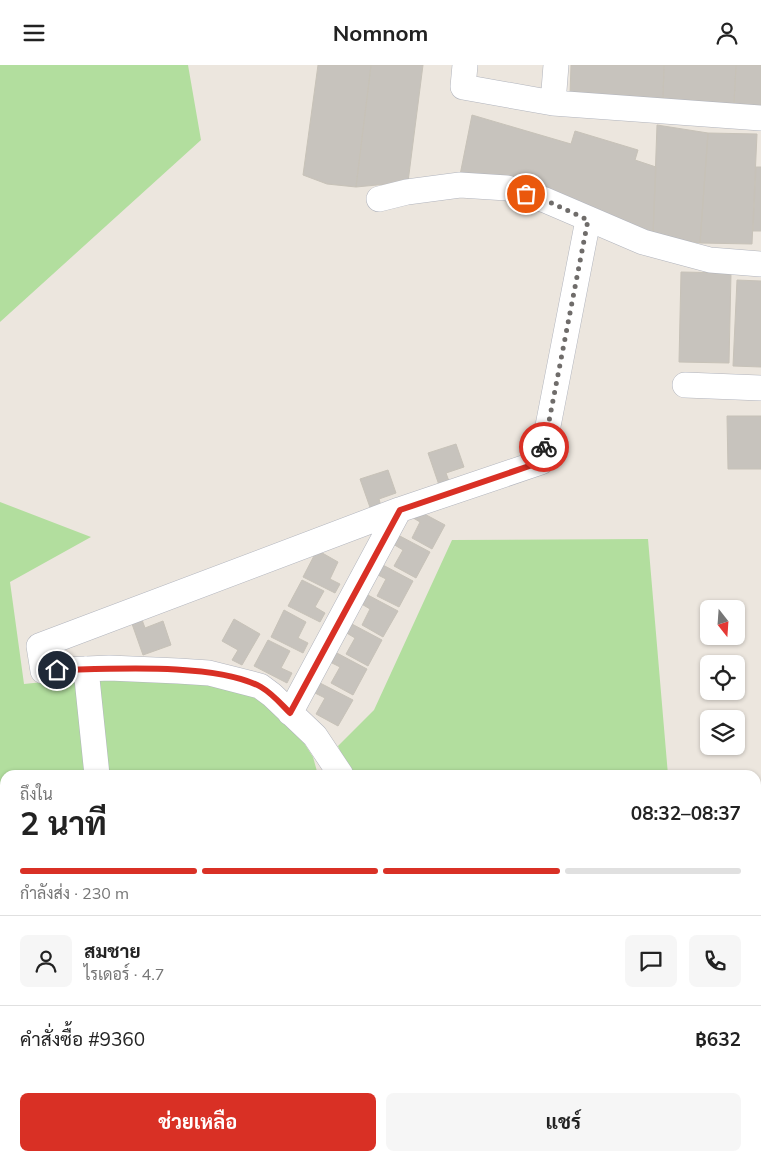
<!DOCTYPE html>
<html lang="th">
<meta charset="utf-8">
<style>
body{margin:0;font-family:Mulish,Sarabun,sans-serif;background:#f6f6f6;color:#222;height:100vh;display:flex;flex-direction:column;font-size:19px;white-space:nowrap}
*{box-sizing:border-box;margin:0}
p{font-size:16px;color:#767676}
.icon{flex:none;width:28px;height:28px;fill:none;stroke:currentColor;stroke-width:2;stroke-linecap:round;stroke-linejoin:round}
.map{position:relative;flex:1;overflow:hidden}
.panel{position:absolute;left:0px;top:705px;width:761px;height:391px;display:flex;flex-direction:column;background:#fff;border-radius:15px 15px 0 0;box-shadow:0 1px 4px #0004}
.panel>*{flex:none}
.needle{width:32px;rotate:163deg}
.tools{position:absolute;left:700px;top:535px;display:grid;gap:10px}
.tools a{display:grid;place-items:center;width:45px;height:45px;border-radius:8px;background:#fff;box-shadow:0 1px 4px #0004;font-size:25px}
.pin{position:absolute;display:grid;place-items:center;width:42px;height:42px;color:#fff;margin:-21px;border:2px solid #fff;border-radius:50%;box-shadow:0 1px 5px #0007}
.courier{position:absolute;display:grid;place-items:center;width:50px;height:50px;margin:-25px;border:4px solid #d93025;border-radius:50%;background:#fff;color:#222;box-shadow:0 1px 6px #0007}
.overview em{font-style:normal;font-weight:700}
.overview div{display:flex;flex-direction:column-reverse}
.overview{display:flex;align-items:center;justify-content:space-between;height:85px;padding:0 20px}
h1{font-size:32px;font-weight:700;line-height:38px}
.bar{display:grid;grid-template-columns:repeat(4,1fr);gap:8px 5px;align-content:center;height:60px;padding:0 20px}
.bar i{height:6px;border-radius:4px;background:#e0e0e0}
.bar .current{background:#d93025}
.bar p{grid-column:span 4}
.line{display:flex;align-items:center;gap:12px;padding:0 20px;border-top:1px solid #e0e0e0}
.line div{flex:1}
.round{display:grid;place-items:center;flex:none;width:52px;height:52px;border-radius:8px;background:#f6f6f6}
.cta{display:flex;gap:10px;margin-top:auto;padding:10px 20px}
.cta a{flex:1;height:58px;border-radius:8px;background:#d93025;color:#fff;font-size:20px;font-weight:700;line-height:58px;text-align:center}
.cta a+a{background:#f6f6f6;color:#222}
header{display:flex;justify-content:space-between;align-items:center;height:65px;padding:0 20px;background:#fff;font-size:22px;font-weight:700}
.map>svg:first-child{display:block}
.green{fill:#b2de9e}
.building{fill:#c7c3bd;stroke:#c7c2b8}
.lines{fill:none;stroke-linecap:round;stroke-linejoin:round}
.minor-casing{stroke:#b1b4bd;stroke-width:26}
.minor{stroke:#fff;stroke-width:25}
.done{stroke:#6f6c6a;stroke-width:5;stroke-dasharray:0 9}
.route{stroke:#d93025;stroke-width:6}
</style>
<header><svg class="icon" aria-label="menu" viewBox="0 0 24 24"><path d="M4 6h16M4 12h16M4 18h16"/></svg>Nomnom<svg class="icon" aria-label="person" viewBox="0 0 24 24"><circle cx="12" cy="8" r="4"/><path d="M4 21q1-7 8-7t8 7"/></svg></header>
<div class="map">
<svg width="761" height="1096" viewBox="0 0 761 1096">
<rect width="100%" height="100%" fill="#ece6de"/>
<path class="green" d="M0,0H188L201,75L0,257Z
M0,437L91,472L10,517L24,619L110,610H149L252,626L304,678L313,692L318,710H5V1091H173L169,1096H0Z
M648,474L668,710H351L338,681L374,645L452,475Z
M761,1033V1096H299L301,1091H756V1036Z"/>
<path class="building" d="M318,0H371L356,122L327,119L303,110Z
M371,0H423L408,117L356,122Z
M571,0H664L663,34L570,29Z
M664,0H736L734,39L663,34Z
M736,0H761V41L734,39Z
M472,50L571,79L575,66L638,85L635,95L656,102L653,170L460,110Z
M657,60L708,68L700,178L653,170Z
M708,68L757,69L752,179L700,178Z
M756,102H761V166H753Z
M681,207L731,208L729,298L679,297Z
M737,215L761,216V302L733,301Z
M727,351H761V404H728Z
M456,379L464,402L446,408L450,419L440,423L428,388Z
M388,405L396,428L379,434L382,445L372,448L360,414Z
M417,445L445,460L432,484L412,473L420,457L410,451Z
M398,470L430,487L416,513L394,501L403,485L393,479Z
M317,485L338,497L330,514L340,519L335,528L303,512Z
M381,499L413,516L399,542L377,531L386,514L376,509Z
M302,515L324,526L315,542L325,548L320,557L288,541Z
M366,529L398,546L383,572L362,560L370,544L360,538Z
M284,545L306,557L298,573L308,578L303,588L271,572Z
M141,552L145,563L163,556L171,580L143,590L131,556Z
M234,554L260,569L242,600L232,595L238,585L222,576Z
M350,558L382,575L368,601L346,589L355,573L345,567Z
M268,575L290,586L281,603L292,608L287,618L254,601Z
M335,587L367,604L353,630L331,618L340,602L330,597Z
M320,618L353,635L338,661L316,649L325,633L315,628Z
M761,792V992L756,995V793Z"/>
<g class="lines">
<g class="minor-casing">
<path id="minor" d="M465,0L463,22L553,38L761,53
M553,38L556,0
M379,134L407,127L460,120L507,123L545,135L643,177L710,195L761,199
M685,320L761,323
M86,604L97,710
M290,648L399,445
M341,710L315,671L272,630L260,621L209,608L178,606L109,603L43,606L39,581L399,445L541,397L588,155
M756,790L761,789
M756,1013L761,1009
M714,1091L718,1096
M31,1096L33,1091"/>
</g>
<use href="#minor" class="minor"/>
</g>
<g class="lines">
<path class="done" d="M526,129L545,135L588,155L544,382"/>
<path class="route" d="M57,605C109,604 216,597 261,622C273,629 281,639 290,648L400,445L541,397L544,382"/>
</g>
</svg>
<div class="tools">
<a><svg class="needle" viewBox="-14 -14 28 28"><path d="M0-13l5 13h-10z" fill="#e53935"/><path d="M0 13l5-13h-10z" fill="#767676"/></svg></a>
<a><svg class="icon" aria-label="locate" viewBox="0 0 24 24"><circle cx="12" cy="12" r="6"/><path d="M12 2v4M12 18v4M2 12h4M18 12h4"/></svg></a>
<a><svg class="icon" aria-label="layers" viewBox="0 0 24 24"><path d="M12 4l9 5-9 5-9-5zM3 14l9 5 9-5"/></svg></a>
</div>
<div class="pin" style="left:526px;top:129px;background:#ea580c"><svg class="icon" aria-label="bag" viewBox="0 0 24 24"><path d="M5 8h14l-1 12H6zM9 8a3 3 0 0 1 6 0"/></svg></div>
<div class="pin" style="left:57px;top:605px;background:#1f2937"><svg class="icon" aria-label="home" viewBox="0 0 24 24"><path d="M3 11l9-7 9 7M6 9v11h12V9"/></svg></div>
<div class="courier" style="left:544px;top:382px"><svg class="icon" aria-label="bike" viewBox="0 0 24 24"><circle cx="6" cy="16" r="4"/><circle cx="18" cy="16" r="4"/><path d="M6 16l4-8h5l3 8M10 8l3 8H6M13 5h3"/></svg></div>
<section class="panel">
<div class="overview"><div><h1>2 นาที</h1><p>ถึงใน</p></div><em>08:32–08:37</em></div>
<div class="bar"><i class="current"></i><i class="current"></i><i class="current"></i><i></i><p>กำลังส่ง · 230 m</p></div>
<div class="line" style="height:90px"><a class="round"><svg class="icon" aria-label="person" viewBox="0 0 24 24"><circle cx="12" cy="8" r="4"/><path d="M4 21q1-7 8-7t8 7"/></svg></a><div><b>สมชาย</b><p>ไรเดอร์ · 4.7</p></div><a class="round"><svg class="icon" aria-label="chat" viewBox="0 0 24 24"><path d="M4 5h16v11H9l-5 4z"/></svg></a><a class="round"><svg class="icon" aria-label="phone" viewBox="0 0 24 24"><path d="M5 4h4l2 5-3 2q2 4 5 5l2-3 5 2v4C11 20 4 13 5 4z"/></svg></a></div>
<div class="line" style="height:65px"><div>คำสั่งซื้อ #9360</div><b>฿632</b></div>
<div class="cta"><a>ช่วยเหลือ</a><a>แชร์</a></div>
</section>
</div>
